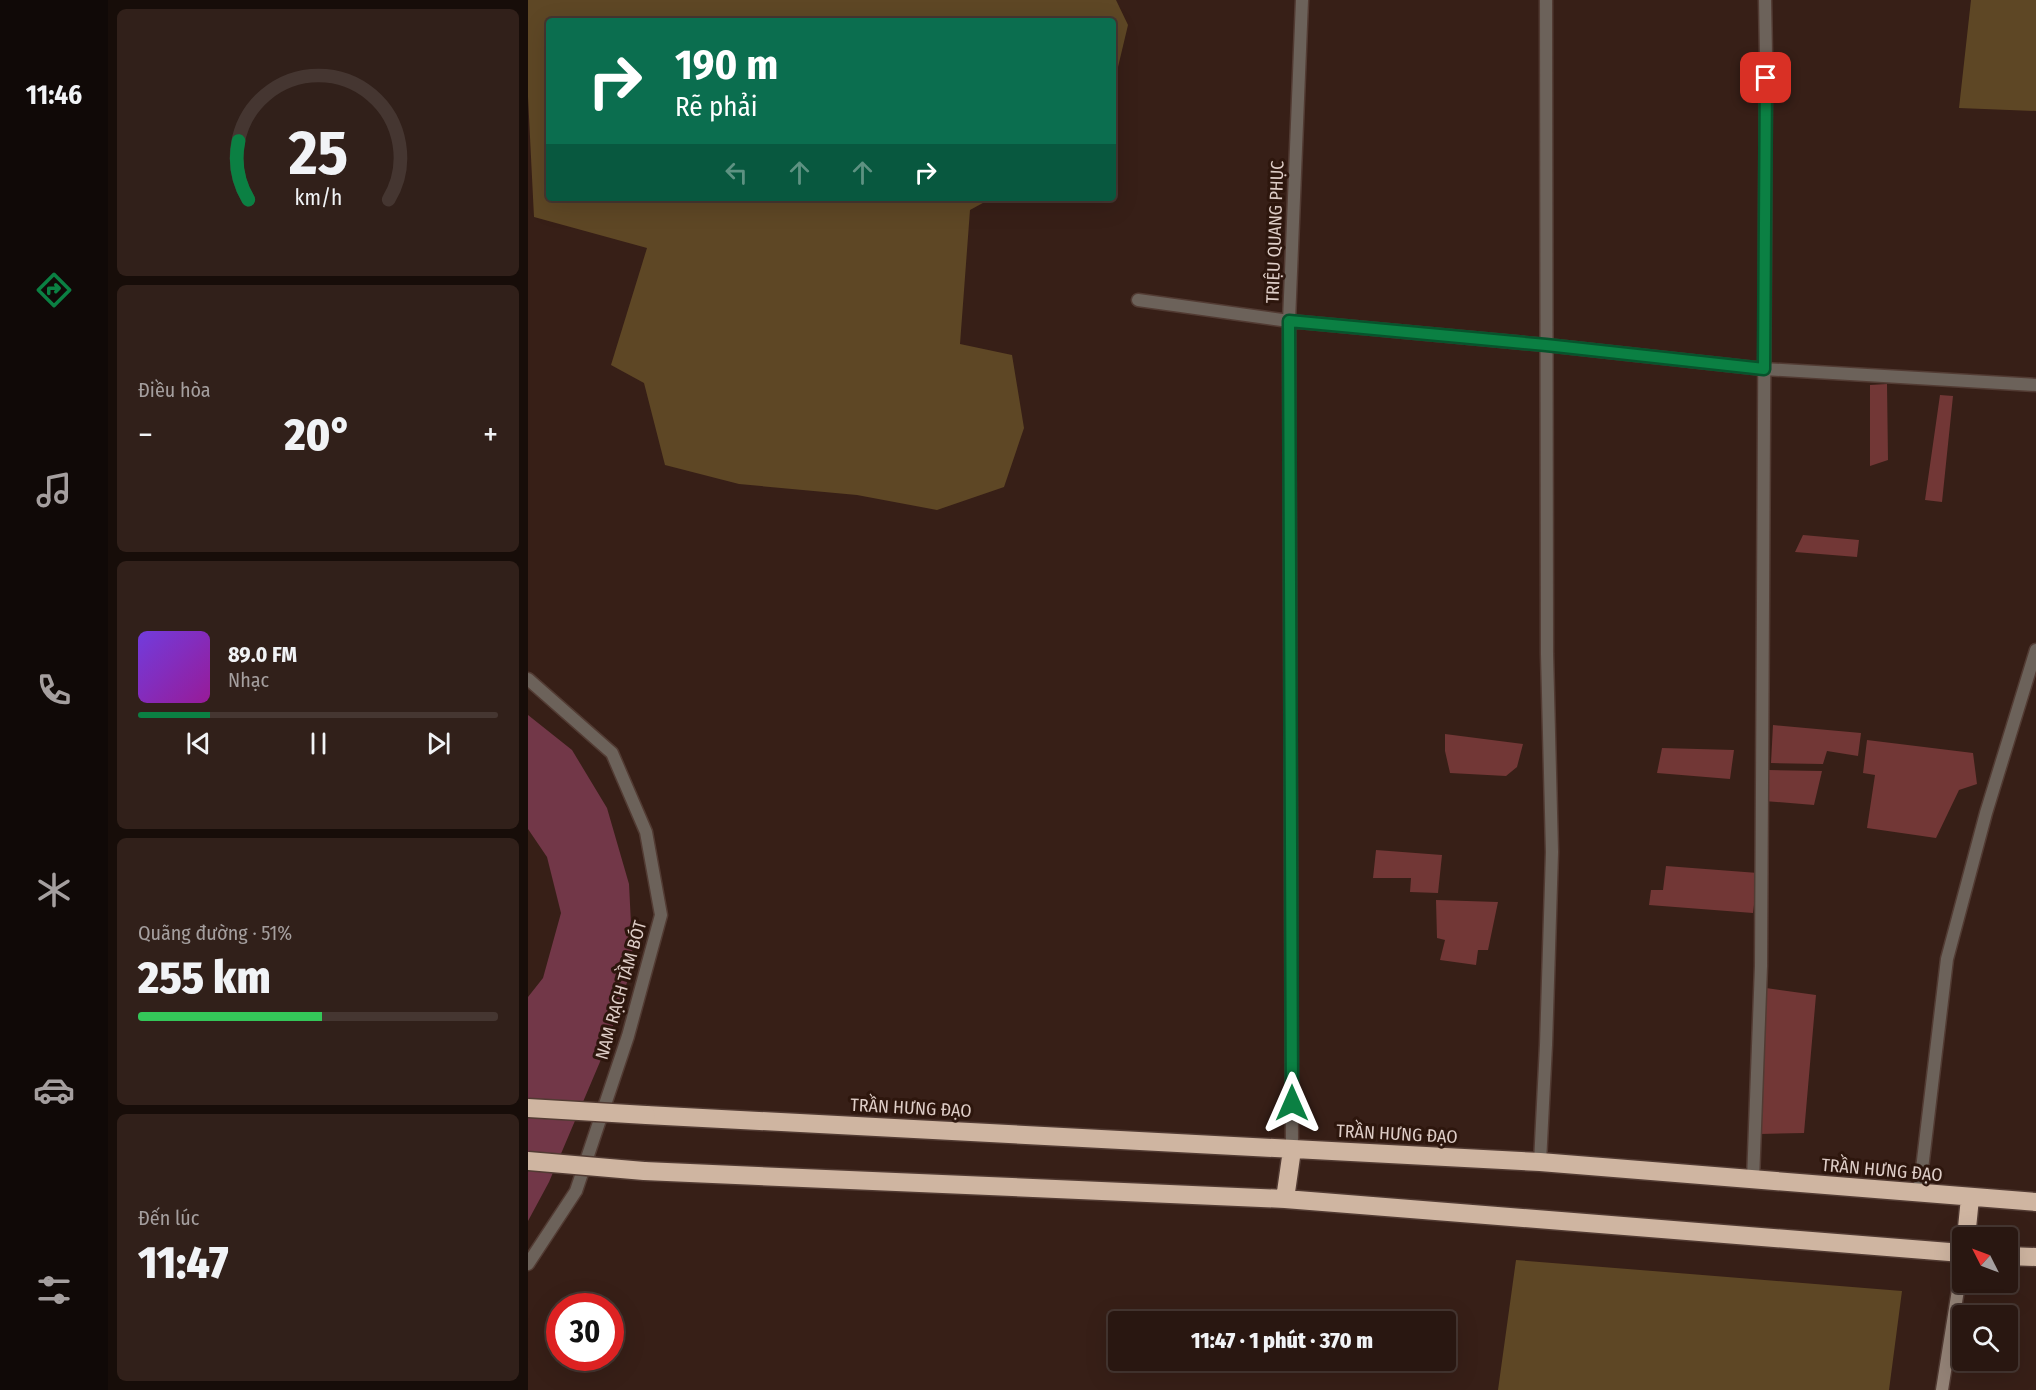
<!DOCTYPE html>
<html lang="vi">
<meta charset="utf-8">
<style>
body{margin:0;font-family:"Fira Sans Condensed",sans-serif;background:#31201a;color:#f1f3f6;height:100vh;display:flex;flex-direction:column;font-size:22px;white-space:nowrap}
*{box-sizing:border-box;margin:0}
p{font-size:20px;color:#a59f9f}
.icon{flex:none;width:33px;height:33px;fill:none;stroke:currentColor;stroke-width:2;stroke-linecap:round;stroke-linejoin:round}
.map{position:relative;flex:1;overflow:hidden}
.side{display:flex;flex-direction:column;gap:9px;padding:9px;background:#170d09;width:420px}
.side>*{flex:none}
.top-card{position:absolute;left:18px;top:18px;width:570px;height:183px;border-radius:6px;box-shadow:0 6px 24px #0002,0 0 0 2px #453631;background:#0b6e4f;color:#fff;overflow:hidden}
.needle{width:39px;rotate:312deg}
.controls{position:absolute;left:1424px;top:1227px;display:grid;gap:12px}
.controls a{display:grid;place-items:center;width:66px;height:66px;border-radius:6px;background:#291711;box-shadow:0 6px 24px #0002,0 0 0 2px #453631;font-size:30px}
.speed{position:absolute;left:18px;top:1293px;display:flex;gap:12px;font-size:30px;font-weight:700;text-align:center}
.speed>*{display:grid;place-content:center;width:78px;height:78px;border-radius:50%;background:#291711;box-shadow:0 6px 24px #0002,0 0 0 2px #453631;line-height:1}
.speed .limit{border:9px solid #d22;background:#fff;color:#111}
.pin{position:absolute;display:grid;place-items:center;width:51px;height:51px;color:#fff;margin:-26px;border-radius:12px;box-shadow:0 3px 9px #0006}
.me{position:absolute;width:66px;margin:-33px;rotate:0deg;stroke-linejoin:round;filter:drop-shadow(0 0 4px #0008)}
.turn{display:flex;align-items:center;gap:21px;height:126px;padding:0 30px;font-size:27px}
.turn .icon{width:78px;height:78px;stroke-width:2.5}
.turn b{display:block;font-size:42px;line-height:51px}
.lanes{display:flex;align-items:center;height:57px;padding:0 30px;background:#0003;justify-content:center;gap:30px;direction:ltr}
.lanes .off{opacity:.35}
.big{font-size:45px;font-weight:800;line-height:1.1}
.side .widget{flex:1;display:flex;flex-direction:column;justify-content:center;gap:9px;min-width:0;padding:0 21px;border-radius:9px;background:#31201a}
.side .dial{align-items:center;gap:0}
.dial svg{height:156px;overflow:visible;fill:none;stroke:#453631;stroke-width:7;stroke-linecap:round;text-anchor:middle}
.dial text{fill:#f1f3f6;stroke:none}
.song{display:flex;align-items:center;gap:18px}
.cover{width:72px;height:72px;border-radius:9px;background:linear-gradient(135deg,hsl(260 70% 55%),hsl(300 70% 35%))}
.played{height:6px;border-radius:3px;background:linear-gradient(90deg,#0b8043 20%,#453631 20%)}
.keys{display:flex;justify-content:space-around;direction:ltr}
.heat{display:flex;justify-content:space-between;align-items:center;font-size:33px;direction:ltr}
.charge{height:9px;border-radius:4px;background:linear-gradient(90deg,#34c759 51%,#453631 0)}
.trip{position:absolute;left:580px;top:1311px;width:348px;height:60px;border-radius:6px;background:#291711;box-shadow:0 6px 24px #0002,0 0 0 2px #453631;font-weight:800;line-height:60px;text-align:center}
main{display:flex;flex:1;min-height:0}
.dock{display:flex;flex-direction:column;width:108px;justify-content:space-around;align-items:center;background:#100907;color:#a59f9f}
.dock .icon{width:42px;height:42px}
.dock .on{color:#0b8043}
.dock b{font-size:27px;color:#f1f3f6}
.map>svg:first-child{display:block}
.green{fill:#5e4725}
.water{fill:#723748}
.building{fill:#723736}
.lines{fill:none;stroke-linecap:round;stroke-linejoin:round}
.street-casing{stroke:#523b33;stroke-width:15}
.secondary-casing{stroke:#523b33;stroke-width:15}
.highway-casing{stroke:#523b33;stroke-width:21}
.street{stroke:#6c625a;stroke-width:12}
.secondary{stroke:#948377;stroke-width:12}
.highway{stroke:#cfb5a1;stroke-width:18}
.highway-bridge-casing{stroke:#523b33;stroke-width:21;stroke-linecap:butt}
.highway-bridge{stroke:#cfb5a1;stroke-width:18}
.route-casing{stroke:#07532c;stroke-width:15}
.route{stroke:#0b8043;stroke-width:10}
.labels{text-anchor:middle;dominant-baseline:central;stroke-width:6;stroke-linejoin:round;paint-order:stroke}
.street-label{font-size:18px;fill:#decdc7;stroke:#2d160d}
</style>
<main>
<nav class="dock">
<b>11:46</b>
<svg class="icon on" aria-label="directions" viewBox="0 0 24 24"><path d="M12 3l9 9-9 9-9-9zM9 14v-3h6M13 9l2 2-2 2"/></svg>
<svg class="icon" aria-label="music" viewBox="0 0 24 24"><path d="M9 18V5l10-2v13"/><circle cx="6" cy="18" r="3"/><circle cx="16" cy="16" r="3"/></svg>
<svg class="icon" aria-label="phone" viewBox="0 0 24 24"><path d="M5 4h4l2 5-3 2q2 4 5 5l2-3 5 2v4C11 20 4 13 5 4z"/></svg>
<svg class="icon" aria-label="climate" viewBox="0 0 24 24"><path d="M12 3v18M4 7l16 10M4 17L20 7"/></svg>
<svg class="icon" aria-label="car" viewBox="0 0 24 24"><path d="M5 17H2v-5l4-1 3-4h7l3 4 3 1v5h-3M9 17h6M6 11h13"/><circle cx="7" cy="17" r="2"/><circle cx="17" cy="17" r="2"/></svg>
<svg class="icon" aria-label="filters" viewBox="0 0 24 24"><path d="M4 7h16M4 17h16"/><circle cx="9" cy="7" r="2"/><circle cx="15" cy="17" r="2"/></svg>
</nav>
<section class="side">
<div class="widget dial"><svg viewBox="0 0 100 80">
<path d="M14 69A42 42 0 1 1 86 69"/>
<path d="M14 69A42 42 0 0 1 9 39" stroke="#0b8043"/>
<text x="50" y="56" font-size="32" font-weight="700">25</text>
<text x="50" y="72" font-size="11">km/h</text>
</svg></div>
<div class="widget"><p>Điều hòa</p>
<div class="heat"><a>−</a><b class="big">20°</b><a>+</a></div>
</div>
<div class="widget">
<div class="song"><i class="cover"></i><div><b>89.0 FM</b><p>Nhạc</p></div></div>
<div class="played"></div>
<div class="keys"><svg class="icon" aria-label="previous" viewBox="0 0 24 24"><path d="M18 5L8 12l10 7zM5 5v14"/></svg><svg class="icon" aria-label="pause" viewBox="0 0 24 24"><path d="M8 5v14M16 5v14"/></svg><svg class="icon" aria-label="next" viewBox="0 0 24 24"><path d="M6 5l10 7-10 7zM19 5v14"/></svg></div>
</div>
<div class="widget"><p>Quãng đường · 51%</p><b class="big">255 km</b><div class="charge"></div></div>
<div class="widget"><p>Đến lúc</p><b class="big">11:47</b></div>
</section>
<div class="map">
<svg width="1508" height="1390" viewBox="0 0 1508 1390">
<rect width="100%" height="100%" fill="#371f17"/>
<path class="green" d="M0,0H588L600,25L585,88V21H21V198H464L442,210L432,344L484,355L496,428L476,487L409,510L329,495L211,484L137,465L116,383L83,365L119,248L6,217L0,97Z
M1443,0H1508V111L1431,108Z
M988,1260L1374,1291L1361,1390H970Z"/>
<path class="water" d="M0,715L44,750L79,808L101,884L105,964L77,1050L21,1182L0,1221V997L15,978L33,913L19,857L0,829Z"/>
<path class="building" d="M1359,384L1360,460L1342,466V385Z
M1412,395L1425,396L1414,502L1397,500Z
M1275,535L1331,540L1329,557L1267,552Z
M1245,725L1333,733L1330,756L1299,751L1295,764L1243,763Z
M917,734L995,744L989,767L978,776L922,773L917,751Z
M1339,740L1445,753L1449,784L1431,790L1408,838L1339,828L1347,775L1335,773Z
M1134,748L1206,750L1202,779L1129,773Z
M1240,770L1294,771L1286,805L1236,801Z
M848,850L914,855L910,893L882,892L883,878H845Z
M1138,866L1230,873L1225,913L1121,905L1123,890H1135Z
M908,900L970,902L960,950H950L948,965L912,960L917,940L909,938Z
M1238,988L1288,995L1276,1133L1232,1134Z"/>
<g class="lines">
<defs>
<path id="street" d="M610,300L761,321L1018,345L1236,369L1508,385
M0,679L84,753L118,832L133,915L100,1036L48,1191L0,1264
M764,1150L761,321L774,0
M1012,1162L1018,1045L1024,852L1019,654L1018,0
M1225,1180L1233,966L1238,55L1237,0
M1391,1194L1419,959L1458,813L1508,650"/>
<path id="secondary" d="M1414,1390L1434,1265"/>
<path id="highway" d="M118,1115L1012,1162L1508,1202
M116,1171L757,1199L1434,1253
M757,1199L764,1150
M1438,1238L1442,1198
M1479,1256L1508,1257"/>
</defs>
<use href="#street" class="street-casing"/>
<use href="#secondary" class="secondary-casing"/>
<use href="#highway" class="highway-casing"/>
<use href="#street" class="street"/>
<use href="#secondary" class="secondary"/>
<use href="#highway" class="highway"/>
<defs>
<path id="highway-bridge" d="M0,1108L118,1115
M0,1161L116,1171"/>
</defs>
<use href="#highway-bridge" class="highway-bridge-casing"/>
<use href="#highway-bridge" class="highway-bridge"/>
</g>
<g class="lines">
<defs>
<path id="route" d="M764,1103L761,321L1018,345L1236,369L1238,78"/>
</defs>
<use href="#route" class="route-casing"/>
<use href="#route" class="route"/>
</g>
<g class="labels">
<g class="street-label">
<text transform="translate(747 232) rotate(-88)">TRIỆU QUANG PHỤC</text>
<text transform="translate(93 990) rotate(-74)">NAM RẠCH TẦM BÓT</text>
<text transform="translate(383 1108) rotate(3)">TRẦN HƯNG ĐẠO</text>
<text transform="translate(869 1134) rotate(3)">TRẦN HƯNG ĐẠO</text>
<text transform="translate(1354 1170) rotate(5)">TRẦN HƯNG ĐẠO</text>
</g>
</g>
</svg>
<div class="controls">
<a><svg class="needle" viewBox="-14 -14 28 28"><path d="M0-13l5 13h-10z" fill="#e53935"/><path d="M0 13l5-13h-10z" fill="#a59f9f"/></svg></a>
<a><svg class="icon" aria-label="search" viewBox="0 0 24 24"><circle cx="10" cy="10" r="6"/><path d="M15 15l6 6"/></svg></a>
</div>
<div class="speed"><div class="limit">30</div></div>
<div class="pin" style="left:1238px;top:78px;background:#d93025"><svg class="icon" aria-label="arrive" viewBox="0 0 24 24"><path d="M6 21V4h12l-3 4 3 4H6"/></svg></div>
<svg class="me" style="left:764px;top:1103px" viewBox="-20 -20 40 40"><path d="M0-17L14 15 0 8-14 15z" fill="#0b8043" stroke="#fff" stroke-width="4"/></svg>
<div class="trip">11:47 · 1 phút · 370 m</div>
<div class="top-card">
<div class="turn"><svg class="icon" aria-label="right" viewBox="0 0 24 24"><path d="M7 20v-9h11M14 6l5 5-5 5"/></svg><div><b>190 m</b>Rẽ phải</div></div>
<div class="lanes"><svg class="icon off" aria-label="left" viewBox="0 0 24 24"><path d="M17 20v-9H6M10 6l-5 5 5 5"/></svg><svg class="icon off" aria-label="ahead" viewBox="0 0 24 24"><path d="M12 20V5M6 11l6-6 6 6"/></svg><svg class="icon off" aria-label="ahead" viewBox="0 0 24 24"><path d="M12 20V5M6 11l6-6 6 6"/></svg><svg class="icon" aria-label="right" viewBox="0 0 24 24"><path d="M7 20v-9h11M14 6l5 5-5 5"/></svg></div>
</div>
</div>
</main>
